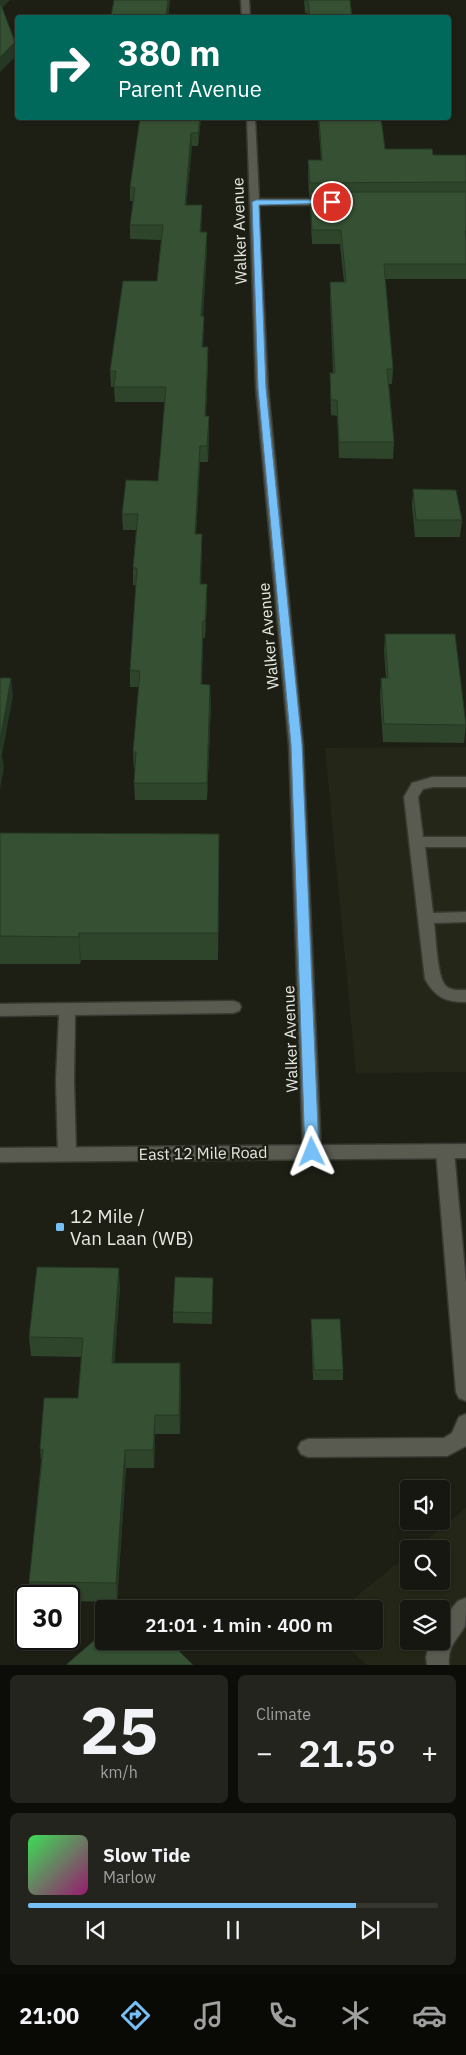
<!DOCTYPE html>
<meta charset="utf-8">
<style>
body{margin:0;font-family:"IBM Plex Sans",sans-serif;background:#23241e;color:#f1f3f6;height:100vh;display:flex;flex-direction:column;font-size:19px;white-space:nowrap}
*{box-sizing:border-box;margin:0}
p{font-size:16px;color:#9e9f9f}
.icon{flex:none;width:28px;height:28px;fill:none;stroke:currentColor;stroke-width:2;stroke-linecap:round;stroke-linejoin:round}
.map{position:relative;height:1665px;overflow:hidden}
.drawer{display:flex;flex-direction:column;gap:10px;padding:10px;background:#0c0d09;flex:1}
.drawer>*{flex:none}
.hud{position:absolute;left:15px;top:15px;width:436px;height:105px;border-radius:5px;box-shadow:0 1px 4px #0004,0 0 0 1px #353630;background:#00695c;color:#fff;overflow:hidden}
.fabs{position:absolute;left:400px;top:1480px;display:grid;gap:10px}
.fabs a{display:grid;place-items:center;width:50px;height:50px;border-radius:5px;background:#161710;box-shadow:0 1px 4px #0004,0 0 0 1px #353630;font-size:25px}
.speed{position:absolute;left:15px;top:1585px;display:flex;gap:10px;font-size:25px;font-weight:700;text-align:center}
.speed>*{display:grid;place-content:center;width:65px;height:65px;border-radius:50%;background:#161710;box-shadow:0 1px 4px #0004,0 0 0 1px #353630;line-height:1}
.speed .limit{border:2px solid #111;border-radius:8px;background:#fff;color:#111}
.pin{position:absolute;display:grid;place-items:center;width:42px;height:42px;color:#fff;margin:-21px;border:2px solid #fff;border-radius:50%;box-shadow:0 1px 5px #0007}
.me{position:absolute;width:55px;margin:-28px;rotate:358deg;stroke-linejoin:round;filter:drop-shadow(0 0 4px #0008)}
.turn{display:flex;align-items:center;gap:18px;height:105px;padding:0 20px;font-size:22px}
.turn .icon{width:65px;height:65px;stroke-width:2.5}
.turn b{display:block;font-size:35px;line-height:42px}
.big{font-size:38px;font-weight:600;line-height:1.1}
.drawer .card{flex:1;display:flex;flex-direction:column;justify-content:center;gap:8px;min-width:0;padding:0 18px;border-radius:8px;background:#23241e}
.drawer .dial{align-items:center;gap:0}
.dial b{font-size:65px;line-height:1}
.song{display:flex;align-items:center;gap:15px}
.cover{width:60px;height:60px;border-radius:8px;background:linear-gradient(135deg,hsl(130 70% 55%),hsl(320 70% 35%))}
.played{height:5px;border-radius:2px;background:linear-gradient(90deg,#77c0f7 80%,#353630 80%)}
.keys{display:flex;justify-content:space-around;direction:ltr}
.heat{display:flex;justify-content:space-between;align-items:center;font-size:28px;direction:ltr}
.drawer .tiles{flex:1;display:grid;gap:10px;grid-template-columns:1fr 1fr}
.card:last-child{grid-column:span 2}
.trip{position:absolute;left:95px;top:1600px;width:288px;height:50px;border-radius:5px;background:#161710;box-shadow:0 1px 4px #0004,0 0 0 1px #353630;font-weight:600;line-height:50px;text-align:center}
.tabs{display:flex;height:80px;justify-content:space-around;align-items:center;background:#090906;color:#9e9f9f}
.tabs .icon{width:35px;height:35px}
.tabs .selected{color:#77c0f7}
.tabs b{font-size:22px;color:#f1f3f6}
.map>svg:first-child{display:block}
.built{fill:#242717;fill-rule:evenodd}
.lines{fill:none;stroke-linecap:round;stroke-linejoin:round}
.service-casing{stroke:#393a34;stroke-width:3}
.minor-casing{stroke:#393a34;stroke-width:3}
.secondary-casing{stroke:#393a34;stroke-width:3}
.service{fill:#595b50;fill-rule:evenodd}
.minor{fill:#595b50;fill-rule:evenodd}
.secondary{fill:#595b50;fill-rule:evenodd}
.wall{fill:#2e452b}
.shaded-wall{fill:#253823}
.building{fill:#355032;stroke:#253823}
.route{fill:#77c0f7;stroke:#4d7da1}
.poi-dot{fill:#77c0f7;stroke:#1d1f15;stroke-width:2}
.labels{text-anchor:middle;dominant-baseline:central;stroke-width:5;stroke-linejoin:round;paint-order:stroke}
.street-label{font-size:16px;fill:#e6e8e1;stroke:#1d1f15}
.near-poi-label{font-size:19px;fill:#e6e8e1;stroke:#1d1f15;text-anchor:start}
</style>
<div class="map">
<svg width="466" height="1665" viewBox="0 0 466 1665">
<rect width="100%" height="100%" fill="#1d1f15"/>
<path class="built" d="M466,747V1072L356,1073L325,748Z
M466,1508V1665H367L341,1641H374V1609H341L409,1554V1581H441V1549H416ZM409,1609H441V1641H409Z"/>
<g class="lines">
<defs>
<path id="service" d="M433,777H466V787H433L423,789L418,797L423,837H466V847H425L433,913L466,912V922L434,923C436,937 437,978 446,986C451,991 460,990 466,990V1002C445,1002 435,997 425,979L404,797L412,783Z
M233,1001L239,1003L241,1007L239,1011L233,1013L75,1015L74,1081L76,1154L73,1159L67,1161L61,1159L58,1154L56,1081L59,1015L0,1016V1004Z
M445,1144L451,1146L454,1151L466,1283V1401L459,1398L456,1392L436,1151L439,1146Z
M466,1414V1446L447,1456L308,1457L301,1454L298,1448L301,1442L308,1439L444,1438L452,1433L459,1417Z
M466,1598C466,1605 466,1619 465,1626C457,1640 447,1646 449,1665H427L426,1657L430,1641H441V1621L458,1601Z"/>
<path id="minor" d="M241,0H249L250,18H242Z
M247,118H255L259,199H329L334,202L329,205H259L268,388L303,745L321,1152L318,1157L312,1159L306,1157L303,1152L289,745L256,388Z"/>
<path id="secondary" d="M466,1144V1158L0,1162V1148Z"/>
</defs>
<use href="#service" class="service-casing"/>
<use href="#minor" class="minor-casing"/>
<use href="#secondary" class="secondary-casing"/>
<use href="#service" class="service"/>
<use href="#minor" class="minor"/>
<use href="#secondary" class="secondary"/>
</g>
<path class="wall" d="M114,0H170L168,18H111Z
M304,0H350L352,18H308V13H305Z
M140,118H201L198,146H192L186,205H202L201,232L207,247L203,316H204L203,347L208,362L206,416H209V431L208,462H200L196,534H202L201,584H207V601L205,638H203L202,684L211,702L207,800H135L134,783L135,769H134L133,752L139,687H130V670L136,585H133V568L136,530H123L122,514L158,481L165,402H115L114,387H111L110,371L157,281L161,240L130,239V225L133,201H130V187Z
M318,118H381L385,149L433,155H466V279H385L393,369L392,384H389L394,442L393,459L339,458L337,416L331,415L330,389V373H333L330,297V282H344L340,244H312L310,207V197H309L308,174V160H321Z
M413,489L462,520L460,537H415L412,506Z
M385,634L466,725L464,743L383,742L380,696L381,678H386L384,651Z
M0,833L219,834L218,960H81L80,964H0Z
M213,1278L212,1324L173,1323V1312Z
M120,1287L114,1363L181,1382L180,1434H155L154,1468H126L117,1602L69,1601V1596H31L29,1582L41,1461L40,1449L78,1398L81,1357L31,1356L29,1337Z
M311,1319L343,1370V1380H313L311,1329Z"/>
<path class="shaded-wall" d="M0,0H10L0,10Z
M168,0H170L168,18H166Z
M15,42L16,56L0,72V57Z
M200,118H201L198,146V133Z
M191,133L192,146L185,219V205Z
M202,205V219L200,246V232Z
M207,232V247L202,331L201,316Z
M204,316V331L202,362V347Z
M208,347V362L205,431V416Z
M209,416V431L208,462L207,446Z
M200,446V462L195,550V534Z
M202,534V550L200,601V584Z
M207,584V601L205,638V621Z
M203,621V638L201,701V684Z
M11,678L13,696L2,755L4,768L0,789V741Z
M210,685L211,702L207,800V783Z
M219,834V861L218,960V933Z
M79,933L81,960L80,964L79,937Z
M119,1268L120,1287L113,1382L112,1363Z
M180,1363L181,1382L180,1434L179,1415Z
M155,1415V1434L154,1468L153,1450Z
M125,1450L126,1468L117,1602L116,1583Z"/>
<path class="building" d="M114,0H168L166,16H111Z
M305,0H350L352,18H310L308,1H305Z
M0,2L15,42L0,57Z
M140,118H200L198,133H191L185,205H202L200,232H207L201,316H204L202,347H208L205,416H209L207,446H200L195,534H202L200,584H207L205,621H203L201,684L210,685L207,783H134L136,752H133L140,671L130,670L137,568H133L138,514H122L126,480L158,481L166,387H114L116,371H110L123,281H157L163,225H130L135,188L130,187Z
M319,118H381L385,149H432L433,155H466V182L310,183L308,160H322Z
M310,192H466V231H465L466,239V264H384L393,369H387L394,442H339L337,400H331L330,373H335L330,282H346L341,230H312Z
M413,489L456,490L462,520H416Z
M385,634H455L466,725L384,724L381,678H388Z
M0,678H11L0,741Z
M0,749H2L0,760Z
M0,833L219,834L218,933H79V937L0,936Z
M37,1267L119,1268L112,1363H180L179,1415H155L153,1450H125L116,1583L29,1582L43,1450L40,1449L44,1398H78L83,1338L29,1337Z
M175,1277L213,1278L212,1313L173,1312Z
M311,1319H340L343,1370H314Z
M104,1632V1641H169L193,1665H67V1664Z"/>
<path class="route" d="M332,200H335V203L259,205L266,388L302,745L319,1152L317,1155L312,1157L307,1155L305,1152L291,745L258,388L252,202L256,200Z"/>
<rect class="poi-dot" x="55" y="1222" width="10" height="10" rx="2.5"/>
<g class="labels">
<g class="street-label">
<text transform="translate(239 231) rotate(-92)">Walker Avenue</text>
<text transform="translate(268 636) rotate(-95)">Walker Avenue</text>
<text transform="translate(290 1039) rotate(-92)">Walker Avenue</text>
<text transform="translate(203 1153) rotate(-1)">East 12 Mile Road</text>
</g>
<g class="near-poi-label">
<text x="70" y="1216">12 Mile /<tspan x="70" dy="22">Van Laan (WB)</tspan></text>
</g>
</g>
</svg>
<div class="fabs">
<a><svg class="icon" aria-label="sound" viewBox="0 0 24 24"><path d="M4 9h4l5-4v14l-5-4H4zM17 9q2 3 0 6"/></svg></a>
<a><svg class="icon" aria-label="search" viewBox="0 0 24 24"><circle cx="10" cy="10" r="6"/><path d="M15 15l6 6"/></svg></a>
<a><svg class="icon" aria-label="layers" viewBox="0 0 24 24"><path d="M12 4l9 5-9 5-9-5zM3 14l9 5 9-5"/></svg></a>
</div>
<div class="speed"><div class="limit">30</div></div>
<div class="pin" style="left:332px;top:202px;background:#d93025"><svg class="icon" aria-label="arrive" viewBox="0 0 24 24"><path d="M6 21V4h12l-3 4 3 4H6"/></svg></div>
<svg class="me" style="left:312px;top:1152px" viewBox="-20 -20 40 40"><path d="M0-17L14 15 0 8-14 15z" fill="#77c0f7" stroke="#fff" stroke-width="4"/></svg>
<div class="trip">21:01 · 1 min · 400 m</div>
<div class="hud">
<div class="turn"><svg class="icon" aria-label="right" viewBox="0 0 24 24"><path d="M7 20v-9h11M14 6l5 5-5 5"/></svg><div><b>380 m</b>Parent Avenue</div></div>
</div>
</div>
<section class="drawer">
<div class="tiles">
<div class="card dial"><b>25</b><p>km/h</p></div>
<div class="card"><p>Climate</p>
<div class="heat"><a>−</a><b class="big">21.5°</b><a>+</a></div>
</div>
<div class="card">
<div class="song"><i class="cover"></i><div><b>Slow Tide</b><p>Marlow</p></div></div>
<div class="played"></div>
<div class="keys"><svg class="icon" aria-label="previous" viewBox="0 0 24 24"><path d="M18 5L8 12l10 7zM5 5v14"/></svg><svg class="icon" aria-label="pause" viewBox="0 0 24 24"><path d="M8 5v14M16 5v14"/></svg><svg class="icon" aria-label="next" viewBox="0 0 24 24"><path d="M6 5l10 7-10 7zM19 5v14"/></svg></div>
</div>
</div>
</section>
<nav class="tabs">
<b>21:00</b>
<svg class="icon selected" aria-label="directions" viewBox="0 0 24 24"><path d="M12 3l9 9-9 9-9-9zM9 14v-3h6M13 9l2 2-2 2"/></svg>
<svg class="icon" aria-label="music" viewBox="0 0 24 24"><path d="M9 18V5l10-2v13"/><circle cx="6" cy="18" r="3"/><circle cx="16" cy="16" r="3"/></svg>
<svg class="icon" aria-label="phone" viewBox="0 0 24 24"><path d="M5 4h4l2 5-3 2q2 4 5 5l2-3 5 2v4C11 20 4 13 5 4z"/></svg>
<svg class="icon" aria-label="climate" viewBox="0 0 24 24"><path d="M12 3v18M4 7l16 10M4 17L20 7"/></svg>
<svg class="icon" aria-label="car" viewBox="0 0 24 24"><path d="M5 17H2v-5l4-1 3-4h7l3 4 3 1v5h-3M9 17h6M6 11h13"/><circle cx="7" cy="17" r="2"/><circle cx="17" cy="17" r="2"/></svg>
</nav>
